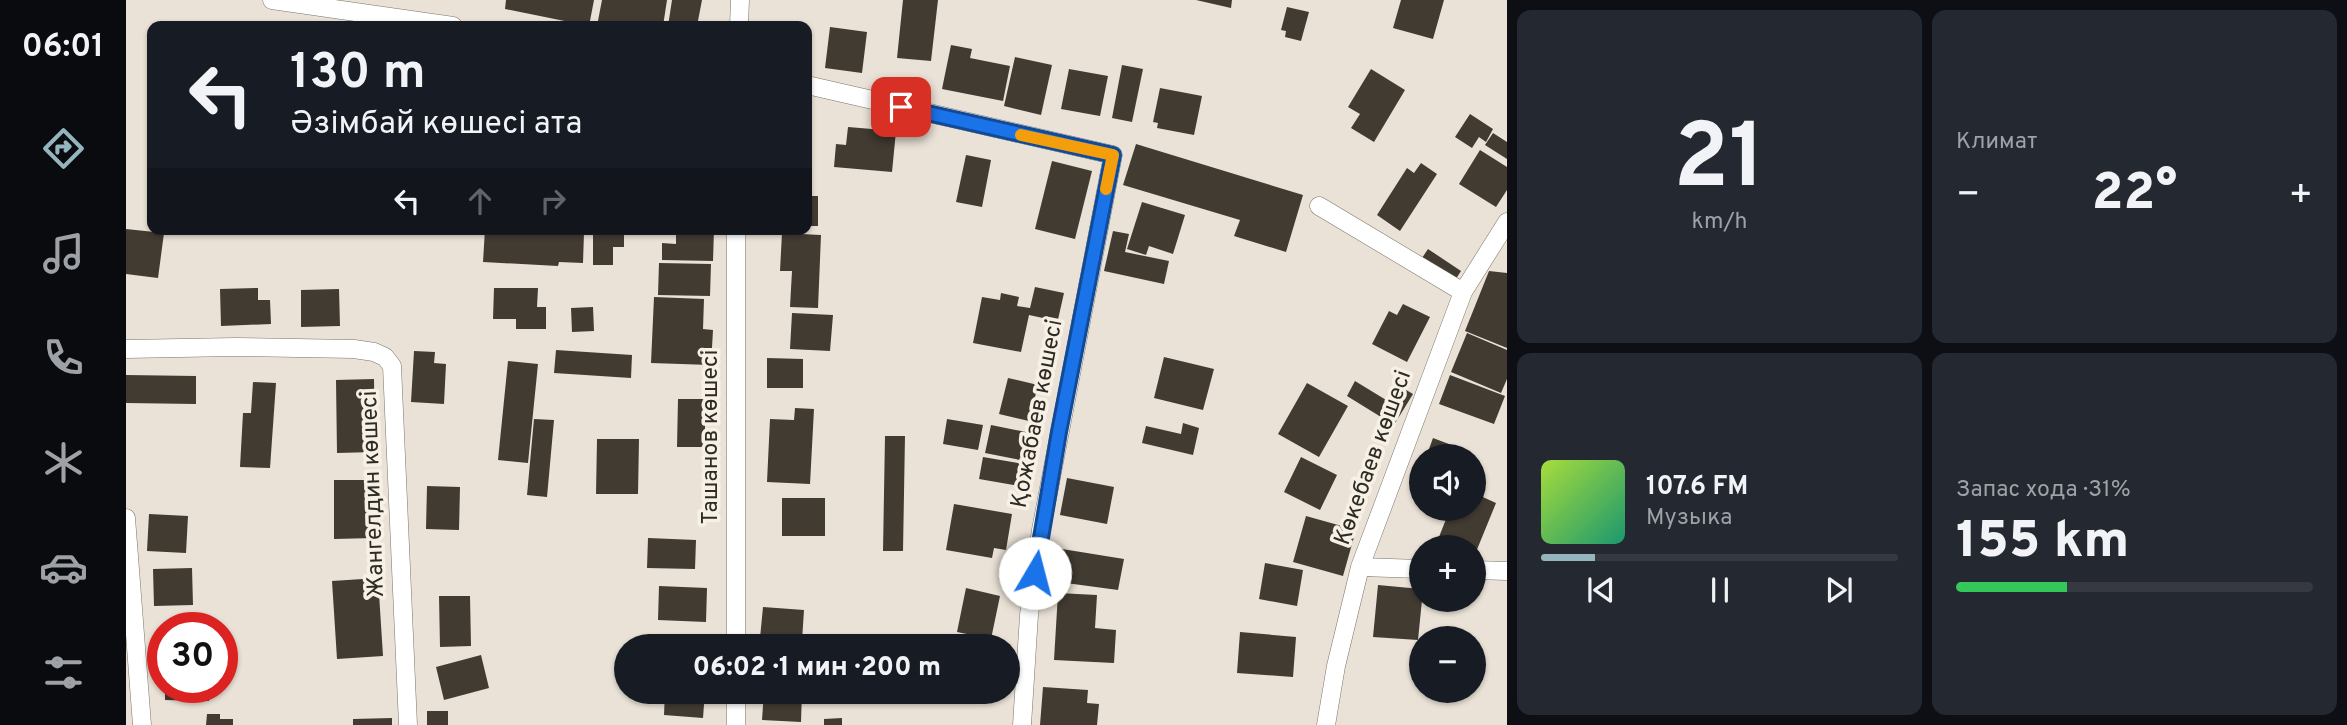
<!DOCTYPE html>
<html lang="ru">
<meta charset="utf-8">
<style>
body{margin:0;font-family:Overpass,sans-serif;background:#242831;color:#f1f3f6;height:100vh;display:flex;flex-direction:column;font-size:26px;white-space:nowrap}
*{box-sizing:border-box;margin:0}
p{font-size:23px;color:#9ea1a6}
.icon{flex:none;width:38px;height:38px;fill:none;stroke:currentColor;stroke-width:2;stroke-linecap:round;stroke-linejoin:round}
.map{position:relative;flex:1;overflow:hidden}
.drawer{display:flex;flex-direction:column;gap:10px;padding:10px;background:#0d0f14;width:840px}
.drawer>*{flex:none}
.guide{position:absolute;left:21px;top:21px;width:665px;height:214px;border-radius:14px;box-shadow:0 2px 5px #0004;background:#171b24;color:#f1f3f6;overflow:hidden}
.fabs{position:absolute;left:1283px;top:444px;display:grid;gap:14px}
.fabs a{display:grid;place-items:center;width:77px;height:77px;border-radius:50%;background:#171b24;box-shadow:0 2px 5px #0004;font-size:35px}
.speed{position:absolute;left:21px;top:612px;display:flex;gap:14px;font-size:35px;font-weight:700;text-align:center}
.speed>*{display:grid;place-content:center;width:91px;height:91px;border-radius:50%;background:#171b24;box-shadow:0 2px 5px #0004;line-height:1}
.speed .limit{border:10px solid #d22;background:#fff;color:#111}
.pin{position:absolute;display:grid;place-items:center;width:60px;height:60px;color:#fff;margin:-30px;border-radius:14px;box-shadow:0 4px 10px #0006}
.me{position:absolute;width:77px;margin:-38px;rotate:8deg;stroke-linejoin:round;filter:drop-shadow(0 0 5px #0008)}
.turn{display:flex;align-items:center;gap:24px;height:147px;padding:0 28px;font-size:32px}
.turn .icon{width:91px;height:91px;stroke-width:2.5}
.turn b{display:block;font-size:49px;line-height:60px}
.lanes{display:flex;align-items:center;height:66px;padding:0 28px;background:#0003;justify-content:center;gap:35px;direction:ltr}
.lanes .off{opacity:.35}
.big{font-size:52px;font-weight:800;line-height:1.1}
.drawer .card{flex:1;display:flex;flex-direction:column;justify-content:center;gap:10px;min-width:0;padding:0 24px;border-radius:14px;background:#242831}
.drawer .dial{align-items:center;gap:0}
.dial b{font-size:91px;line-height:1}
.song{display:flex;align-items:center;gap:21px}
.cover{width:84px;height:84px;border-radius:10px;background:linear-gradient(135deg,hsl(80 70% 55%),hsl(160 70% 35%))}
.played{height:7px;border-radius:4px;background:linear-gradient(90deg,#95b5be 15%,#363941 15%)}
.keys{display:flex;justify-content:space-around;direction:ltr}
.heat{display:flex;justify-content:space-between;align-items:center;font-size:38px;direction:ltr}
.charge{height:10px;border-radius:5px;background:linear-gradient(90deg,#34c759 31%,#363941 0)}
.drawer .tiles{flex:1;display:grid;gap:10px;grid-template-columns:repeat(2,1fr)}
.trip{position:absolute;left:488px;top:634px;width:406px;height:70px;border-radius:35px;background:#171b24;box-shadow:0 2px 5px #0004;font-weight:800;line-height:70px;text-align:center}
main{display:flex;flex:1;min-height:0}
.tab-bar{display:flex;flex-direction:column;width:126px;justify-content:space-around;align-items:center;background:#090b0e;color:#9ea1a6}
.tab-bar .icon{width:49px;height:49px}
.tab-bar .on{color:#95b5be}
.tab-bar b{font-size:32px;color:#f1f3f6}
.map>svg:first-child{display:block}
.building{fill:#413b32}
.lines{fill:none;stroke-linecap:round;stroke-linejoin:round}
.minor-casing{stroke:#7a7469;stroke-width:19}
.minor{stroke:#fff;stroke-width:18}
.route-casing{stroke:#114b97;stroke-width:18}
.route{stroke:#1a73e8;stroke-width:12}
.slow{stroke:#f59e0b;stroke-width:12}
.labels{text-anchor:middle;dominant-baseline:central;stroke-width:7;stroke-linejoin:round;paint-order:stroke}
.street-label{font-size:23px;fill:#2e2b27;stroke:#f7f0e4}
</style>
<main>
<nav class="tab-bar">
<b>06:01</b>
<svg class="icon on" aria-label="directions" viewBox="0 0 24 24"><path d="M12 3l9 9-9 9-9-9zM9 14v-3h6M13 9l2 2-2 2"/></svg>
<svg class="icon" aria-label="music" viewBox="0 0 24 24"><path d="M9 18V5l10-2v13"/><circle cx="6" cy="18" r="3"/><circle cx="16" cy="16" r="3"/></svg>
<svg class="icon" aria-label="phone" viewBox="0 0 24 24"><path d="M5 4h4l2 5-3 2q2 4 5 5l2-3 5 2v4C11 20 4 13 5 4z"/></svg>
<svg class="icon" aria-label="climate" viewBox="0 0 24 24"><path d="M12 3v18M4 7l16 10M4 17L20 7"/></svg>
<svg class="icon" aria-label="car" viewBox="0 0 24 24"><path d="M5 17H2v-5l4-1 3-4h7l3 4 3 1v5h-3M9 17h6M6 11h13"/><circle cx="7" cy="17" r="2"/><circle cx="17" cy="17" r="2"/></svg>
<svg class="icon" aria-label="filters" viewBox="0 0 24 24"><path d="M4 7h16M4 17h16"/><circle cx="9" cy="7" r="2"/><circle cx="15" cy="17" r="2"/></svg>
</nav>
<div class="map">
<svg width="1381" height="725" viewBox="0 0 1381 725">
<rect width="100%" height="100%" fill="#eae2d7"/>
<path class="building" d="M380,0H468L463,26L379,9Z
M476,0H541L537,26H471Z
M546,0H576L571,26H542Z
M777,0H812L805,61L771,58Z
M1070,0H1106L1105,8Z
M1275,0H1318L1307,39L1267,28Z
M1161,7L1183,12L1175,41L1159,37L1160,31L1155,30Z
M704,27L741,32L736,73L699,68Z
M825,45L846,49L844,58L884,66L877,101L816,89Z
M889,57L926,65L915,115L878,106Z
M996,65L1017,69L1006,122L986,118Z
M943,69L982,76L974,116L935,109Z
M1245,69L1279,90L1248,142L1225,128L1234,114L1222,107Z
M1034,88L1076,96L1068,135L1031,128L1032,123L1027,122Z
M1344,114L1367,129L1360,142L1353,137L1346,148L1329,137Z
M722,127L770,131L766,172L708,167L710,144L720,145Z
M1367,133L1381,142V159L1359,145Z
M1010,144L1177,195L1160,252L1108,236L1114,220L997,185Z
M1354,150L1381,167V190L1370,207L1333,184Z
M840,155L865,160L856,207L830,202Z
M926,161L966,171L949,239L909,229Z
M1295,163L1311,174L1274,231L1251,215L1281,168L1288,173Z
M681,196H692V226H681Z
M1016,202L1059,215L1047,254L1023,246L1020,255L1001,249Z
M0,229L38,233L32,278L0,274Z
M359,229H434V232L458,233L457,263L433,262L432,266L357,262Z
M467,229H498V247H487V265H467Z
M550,229H588L587,261L536,260V243L550,244Z
M987,231L1003,234L999,252L1043,261L1038,284L978,271Z
M656,233L695,235L692,308L664,307L666,271H654Z
M1302,249L1335,271L1326,285L1292,264Z
M533,263L585,264L584,296L532,295Z
M1363,271L1381,273V348L1339,331Z
M909,287L938,293L931,324L916,321L917,318L903,315L895,352L847,343L856,297L874,300L875,293L893,297L891,306L904,308Z
M132,288V300H144L145,324L95,326L94,289Z
M368,288H412L411,307H420V329H390V319H367Z
M213,289L214,326L175,327V290Z
M528,297L578,299L577,329L587,330L585,365L525,363Z
M1277,304L1304,317L1281,362L1246,344L1263,311L1271,315Z
M467,307L468,331L446,332L445,308Z
M666,313L707,315L704,351L664,349Z
M1341,333L1381,350V379L1375,393L1325,372Z
M430,350L506,355L505,378L428,373Z
M288,351L309,352L308,363L320,364L318,404L285,402Z
M1038,357L1088,369L1077,410L1028,398Z
M641,358L677,359V388H641Z
M382,361L412,364L402,463L372,460Z
M0,375L70,376V404L0,403Z
M1324,375L1379,396L1368,424L1313,404Z
M882,378L912,385L903,421L873,414Z
M248,379L249,452L211,453L210,380Z
M1229,381L1265,403L1275,387L1287,394L1268,425L1221,396Z
M127,382L150,383L144,468L114,467L117,413H125Z
M1181,383L1222,406L1193,457L1152,434Z
M552,399H579V447H551Z
M669,408L688,409L684,484L641,482L644,419L668,420Z
M408,419L428,420L421,497L401,495Z
M821,419L857,425L852,450L817,444Z
M1057,423L1073,428L1067,455L1016,443L1020,426L1055,434Z
M865,425L910,434L904,462L859,453Z
M759,436H779L777,551H757Z
M1307,438L1344,452L1342,457H1300Z
M471,439H513L512,494H470Z
M857,457L909,466L905,488L853,479Z
M1175,457L1211,475L1194,510L1158,492Z
M1295,469V493L1287,490Z
M941,478L988,487L981,524L934,515Z
M208,480H248V538L208,539Z
M301,486L334,487L333,530L300,529Z
M1348,493L1370,503L1350,552L1348,548H1339L1313,537L1324,509H1348Z
M656,498H699V536H656Z
M828,504L886,514L880,550L868,548L866,558L820,550Z
M23,514L62,516L60,553L21,551Z
M1180,516L1230,530L1217,576L1167,562Z
M522,538L570,540L569,569L521,568Z
M930,548L998,559L992,590L925,581Z
M1139,563L1177,570L1171,606L1133,599Z
M66,568L67,605L28,606L27,569Z
M252,578L257,656L211,659L206,581Z
M1252,585L1295,589L1296,600L1292,640L1247,637Z
M533,586L581,588L580,622L532,620Z
M840,588L874,596L865,639L831,632Z
M932,593L971,595L969,628L990,630L988,663L928,660Z
M313,596H344L345,646L314,647Z
M637,607L678,610L676,641L634,638Z
M1114,632L1170,637L1167,677L1111,673Z
M538,636L582,638V646H538Z
M355,655L363,688L318,700L310,667Z
M917,687L962,690L961,703L973,704L971,725H914Z
M39,688H83V701L39,700Z
M539,691H579L577,718L538,715Z
M638,691H676L675,722L636,720Z
M716,691H752L751,697L716,696Z
M753,691H769V697L754,698Z
M301,711H322V725H301Z
M81,714H94V719H107V725H80Z
M266,718V725H227V719Z
M716,718V725H698V719Z"/>
<g class="lines">
<defs>
<path id="minor" d="M146,0L327,26
M613,26L614,0
M681,85L987,155L915,530L903,615L896,725
M1193,206L1337,292
M0,349L109,347L228,349L248,352L259,357L266,366L282,725
M0,518L16,725
M1234,567L1295,569
M1348,570L1381,571
M610,646V229
M610,691V725
M1200,725L1210,666L1234,567L1337,292L1381,222"/>
</defs>
<use href="#minor" class="minor-casing"/>
<use href="#minor" class="minor"/>
</g>
<g class="lines">
<defs>
<path id="route" d="M775,107L987,155L933,432L909,573"/>
</defs>
<use href="#route" class="route-casing"/>
<use href="#route" class="route"/>
<path class="slow" d="M895,135L987,155L980,189"/>
</g>
<g class="labels">
<g class="street-label">
<text transform="translate(912 414) rotate(-79)">Қожабаев көшесі</text>
<text transform="translate(585 437) rotate(-90)">Ташанов көшесі</text>
<text transform="translate(1248 458) rotate(-70)">Көкебаев көшесі</text>
<text transform="translate(248 494) rotate(-92)">Жангелдин көшесі</text>
</g>
</g>
</svg>
<div class="fabs">
<a><svg class="icon" aria-label="sound" viewBox="0 0 24 24"><path d="M4 9h4l5-4v14l-5-4H4zM17 9q2 3 0 6"/></svg></a>
<a>+</a>
<a>−</a>
</div>
<div class="speed"><div class="limit">30</div></div>
<div class="pin" style="left:775px;top:107px;background:#d93025"><svg class="icon" aria-label="arrive" viewBox="0 0 24 24"><path d="M6 21V4h12l-3 4 3 4H6"/></svg></div>
<svg class="me" style="left:909px;top:573px" viewBox="-20 -20 40 40"><circle r="19" fill="#fff"/><path d="M0-13L10 11 0 6-10 11z" fill="#1a73e8"/></svg>
<div class="trip">06:02 · 1 мин · 200 m</div>
<div class="guide">
<div class="turn"><svg class="icon" aria-label="left" viewBox="0 0 24 24"><path d="M17 20v-9H6M10 6l-5 5 5 5"/></svg><div><b>130 m</b>Әзімбай көшесі ата</div></div>
<div class="lanes"><svg class="icon" aria-label="left" viewBox="0 0 24 24"><path d="M17 20v-9H6M10 6l-5 5 5 5"/></svg><svg class="icon off" aria-label="ahead" viewBox="0 0 24 24"><path d="M12 20V5M6 11l6-6 6 6"/></svg><svg class="icon off" aria-label="right" viewBox="0 0 24 24"><path d="M7 20v-9h11M14 6l5 5-5 5"/></svg></div>
</div>
</div>
<section class="drawer">
<div class="tiles">
<div class="card dial"><b>21</b><p>km/h</p></div>
<div class="card"><p>Климат</p>
<div class="heat"><a>−</a><b class="big">22°</b><a>+</a></div>
</div>
<div class="card">
<div class="song"><i class="cover"></i><div><b>107.6 FM</b><p>Музыка</p></div></div>
<div class="played"></div>
<div class="keys"><svg class="icon" aria-label="previous" viewBox="0 0 24 24"><path d="M18 5L8 12l10 7zM5 5v14"/></svg><svg class="icon" aria-label="pause" viewBox="0 0 24 24"><path d="M8 5v14M16 5v14"/></svg><svg class="icon" aria-label="next" viewBox="0 0 24 24"><path d="M6 5l10 7-10 7zM19 5v14"/></svg></div>
</div>
<div class="card"><p>Запас хода · 31%</p><b class="big">155 km</b><div class="charge"></div></div>
</div>
</section>
</main>
